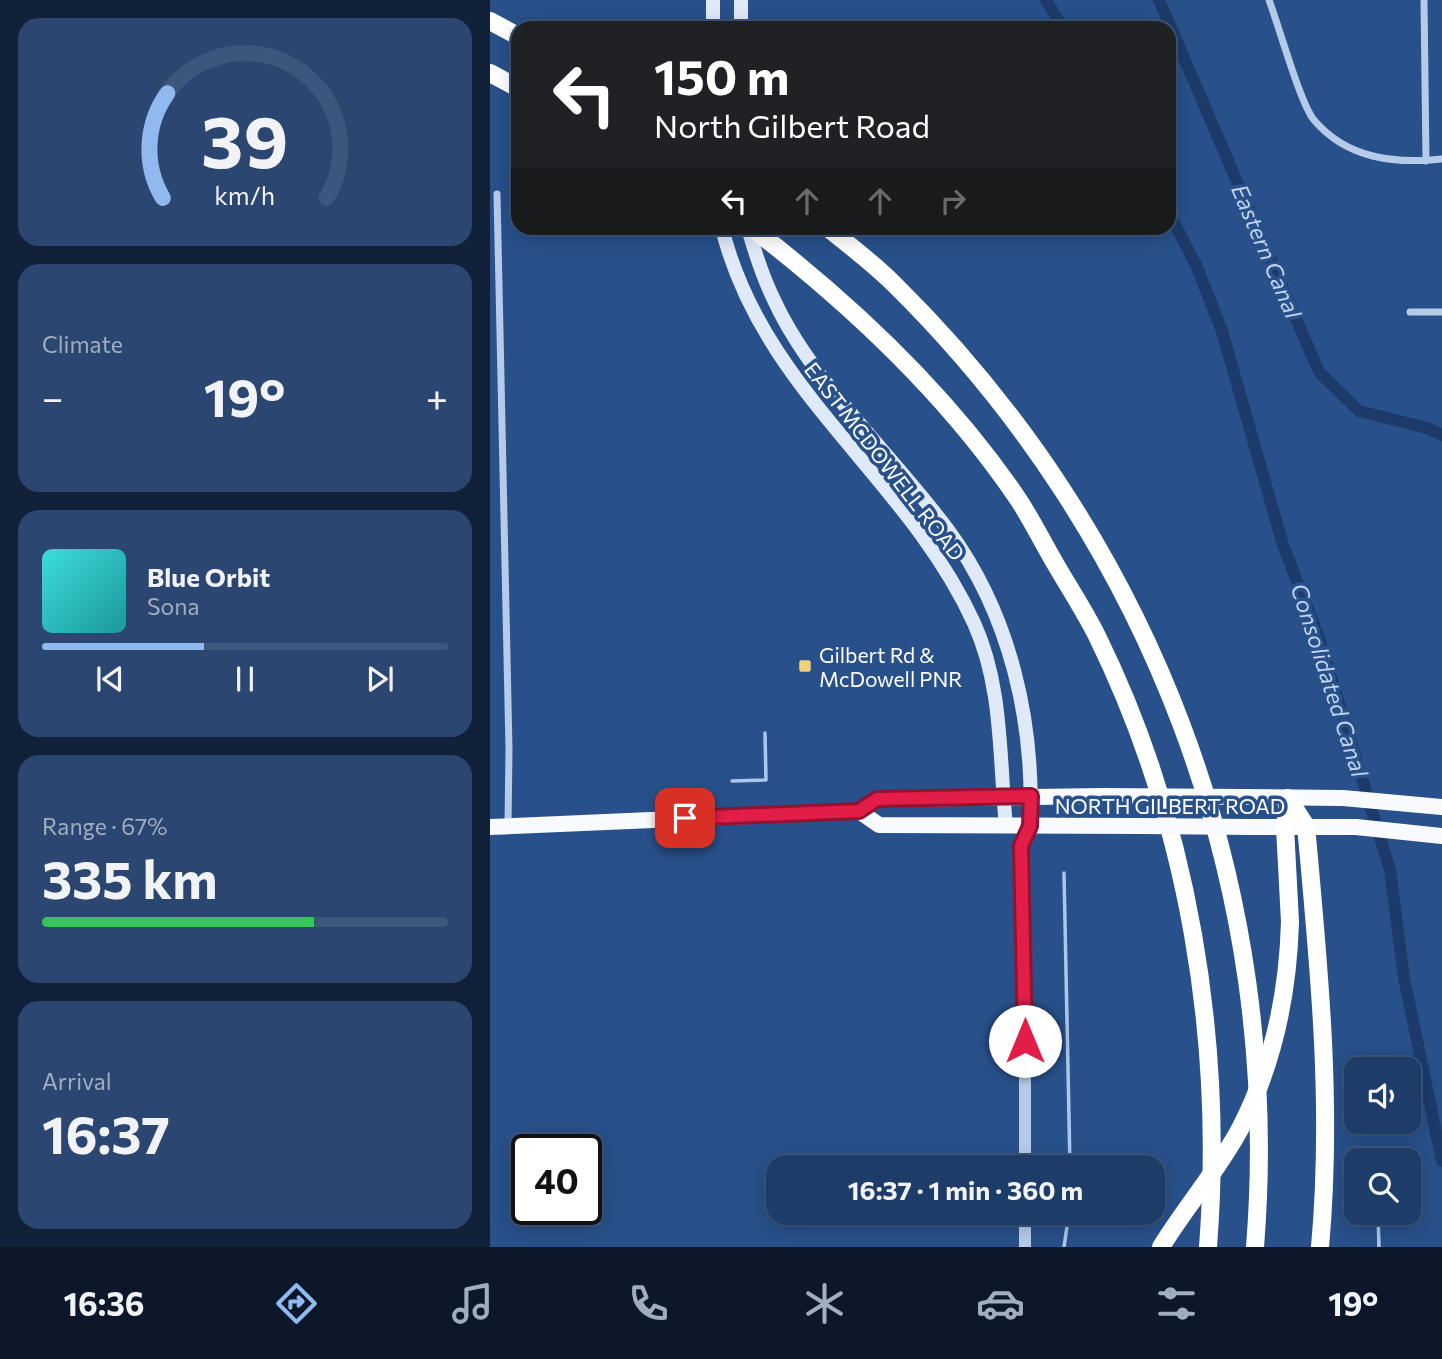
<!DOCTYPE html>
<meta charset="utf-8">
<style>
body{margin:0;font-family:Commissioner,sans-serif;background:#2b4771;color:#f1f3f6;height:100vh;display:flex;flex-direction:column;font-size:26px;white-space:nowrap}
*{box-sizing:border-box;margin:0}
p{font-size:23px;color:#a1adc0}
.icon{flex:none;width:38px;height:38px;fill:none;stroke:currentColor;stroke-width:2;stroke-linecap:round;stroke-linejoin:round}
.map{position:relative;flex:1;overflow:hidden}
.panel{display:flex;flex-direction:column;gap:18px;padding:18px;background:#102139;width:490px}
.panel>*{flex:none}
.banner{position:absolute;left:21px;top:21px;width:665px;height:214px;border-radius:21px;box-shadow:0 4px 18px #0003,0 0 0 2px #3c567c;background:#202124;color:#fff;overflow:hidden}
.controls{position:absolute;left:854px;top:1057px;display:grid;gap:14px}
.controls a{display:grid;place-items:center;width:77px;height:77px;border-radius:14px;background:#1e3c68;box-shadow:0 4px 18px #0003,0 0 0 2px #3c567c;font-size:35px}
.speed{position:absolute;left:21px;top:1134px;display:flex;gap:14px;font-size:35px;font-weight:700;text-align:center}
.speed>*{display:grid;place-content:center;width:91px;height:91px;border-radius:50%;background:#1e3c68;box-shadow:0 4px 18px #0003,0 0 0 2px #3c567c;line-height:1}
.speed .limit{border:4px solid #111;border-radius:10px;background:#fff;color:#111}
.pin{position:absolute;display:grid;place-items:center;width:60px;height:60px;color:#fff;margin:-30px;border-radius:14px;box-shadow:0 4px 10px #0006}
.me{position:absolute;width:77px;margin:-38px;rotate:0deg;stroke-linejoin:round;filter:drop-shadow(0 0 5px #0008)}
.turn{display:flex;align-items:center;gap:24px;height:147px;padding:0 28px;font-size:32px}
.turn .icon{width:91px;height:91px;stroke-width:2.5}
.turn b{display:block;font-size:49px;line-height:60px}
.lanes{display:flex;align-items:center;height:66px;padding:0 28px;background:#0003;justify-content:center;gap:35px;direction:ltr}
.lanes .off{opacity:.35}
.big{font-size:52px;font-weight:700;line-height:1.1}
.panel .card{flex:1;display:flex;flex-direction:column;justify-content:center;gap:10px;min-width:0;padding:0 24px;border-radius:21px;background:#2b4771}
.panel .dial{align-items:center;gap:0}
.dial svg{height:182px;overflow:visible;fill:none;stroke:#3c567c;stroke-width:7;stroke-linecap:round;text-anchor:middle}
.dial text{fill:#f1f3f6;stroke:none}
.song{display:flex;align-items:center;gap:21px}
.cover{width:84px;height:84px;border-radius:10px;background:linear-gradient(135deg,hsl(180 70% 55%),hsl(180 70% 35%))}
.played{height:7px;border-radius:4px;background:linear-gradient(90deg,#90b9f0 40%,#3c567c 40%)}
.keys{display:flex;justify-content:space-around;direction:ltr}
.heat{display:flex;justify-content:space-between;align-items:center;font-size:38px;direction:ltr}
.charge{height:10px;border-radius:5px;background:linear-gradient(90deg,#34c759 67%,#3c567c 0)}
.trip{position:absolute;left:276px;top:1155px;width:399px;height:70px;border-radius:21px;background:#1e3c68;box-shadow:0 4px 18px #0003,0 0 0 2px #3c567c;font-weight:700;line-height:70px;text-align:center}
.tab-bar{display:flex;height:112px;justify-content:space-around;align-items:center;background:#0c182a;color:#a1adc0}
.tab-bar .icon{width:49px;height:49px}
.tab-bar .active{color:#90b9f0}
.tab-bar b{font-size:32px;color:#f1f3f6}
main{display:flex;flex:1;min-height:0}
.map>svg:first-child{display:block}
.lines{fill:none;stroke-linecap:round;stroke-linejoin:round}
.stream{stroke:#aac6ea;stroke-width:3.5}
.canal{stroke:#1c3b6a;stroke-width:12}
.minor{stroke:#b5cbe9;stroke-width:7}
.tertiary{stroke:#b5cbe9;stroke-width:12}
.secondary{stroke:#dfe9f8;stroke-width:14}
.primary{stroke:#f8fafe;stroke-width:16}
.motorway{stroke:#fff;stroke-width:18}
.primary-bridge{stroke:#f8fafe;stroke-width:16}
.motorway-bridge{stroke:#fff;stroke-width:18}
.route-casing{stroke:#92132f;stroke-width:18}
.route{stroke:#e11d48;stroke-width:12}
.poi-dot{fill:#f1d27b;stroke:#28508a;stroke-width:2.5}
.labels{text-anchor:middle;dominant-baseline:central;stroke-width:7;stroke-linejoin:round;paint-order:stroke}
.street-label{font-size:21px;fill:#fff;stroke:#28508a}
.poi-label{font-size:21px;fill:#fff;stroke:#28508a;text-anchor:start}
.water-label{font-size:23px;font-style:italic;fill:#c1d5f0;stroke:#28508a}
</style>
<main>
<section class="panel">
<div class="card dial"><svg viewBox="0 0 100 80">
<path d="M14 69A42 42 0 1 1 86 69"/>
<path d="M14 69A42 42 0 0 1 16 23" stroke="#90b9f0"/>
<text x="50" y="56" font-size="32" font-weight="700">39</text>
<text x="50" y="72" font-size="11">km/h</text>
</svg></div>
<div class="card"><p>Climate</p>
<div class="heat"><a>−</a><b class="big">19°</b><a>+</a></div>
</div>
<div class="card">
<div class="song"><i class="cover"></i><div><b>Blue Orbit</b><p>Sona</p></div></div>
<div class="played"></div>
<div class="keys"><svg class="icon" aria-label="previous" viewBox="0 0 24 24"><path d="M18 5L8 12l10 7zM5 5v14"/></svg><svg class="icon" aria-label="pause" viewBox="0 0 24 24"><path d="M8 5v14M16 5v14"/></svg><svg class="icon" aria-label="next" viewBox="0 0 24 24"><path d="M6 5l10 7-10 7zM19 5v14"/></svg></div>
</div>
<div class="card"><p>Range · 67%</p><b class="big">335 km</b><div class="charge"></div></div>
<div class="card"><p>Arrival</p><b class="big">16:37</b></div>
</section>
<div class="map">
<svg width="952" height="1247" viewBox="0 0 952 1247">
<rect width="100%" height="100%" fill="#28508a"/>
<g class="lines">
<path class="stream" d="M242,781L276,780L275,733
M574,873L580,1167
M881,1157V1160
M888,1213L889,1247
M574,1247L579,1213"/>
<path class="canal" d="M556,0L573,28
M669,0L829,372L869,411L937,428L952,435
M679,213L706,265L732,331L793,545L829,638L900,870L914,978L952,1161"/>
<path class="minor" d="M779,0C789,26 810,103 824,120C857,159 905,164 952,159
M934,0L936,161
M7,194L19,749L18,826
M920,312H952"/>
<path class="tertiary" d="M535,1167V932L531,846L540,826
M535,1213V1247"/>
<path class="secondary" d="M251,0V28
M223,28V0
M232,228C272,391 417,476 484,623C513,687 509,757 516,826
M258,228C265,253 273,278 285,302C322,382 405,458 458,530C520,614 545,722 540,826"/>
<path class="primary" d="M752,797L853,798L952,807
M369,811L389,825L651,826
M0,827L369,811L387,799L613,796
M762,827H866L952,836"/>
<path class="motorway" d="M0,21L28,36
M0,73L28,88
M262,228C362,305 457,394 528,499C542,520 553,543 566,565C580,589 595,612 607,636C699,823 734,1041 718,1247
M338,228C360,246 383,263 404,284C661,537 794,887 765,1247
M798,798L816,826C829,967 843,1106 830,1247
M798,798L795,827L800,922"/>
<path class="primary-bridge" d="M613,796L752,797
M651,826L762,827"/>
<path class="motorway-bridge" d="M671,1247C696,1206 729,1169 751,1127C784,1062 798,994 800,922"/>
</g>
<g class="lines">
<defs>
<path id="route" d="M195,818L369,811L387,799L541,796L540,826L531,846L535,1041"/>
</defs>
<use href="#route" class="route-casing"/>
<use href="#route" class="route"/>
</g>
<rect class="poi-dot" x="308" y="659" width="14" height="14" rx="3.5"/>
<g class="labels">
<g class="street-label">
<text transform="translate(395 461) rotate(52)">EAST MCDOWELL ROAD</text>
<text x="680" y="805">NORTH GILBERT ROAD</text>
</g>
<g class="poi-label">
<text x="329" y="654">Gilbert Rd &amp;<tspan x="329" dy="24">McDowell PNR</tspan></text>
</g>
<g class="water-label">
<text transform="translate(777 251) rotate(67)">Eastern Canal</text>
<text transform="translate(840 680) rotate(72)">Consolidated Canal</text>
</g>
</g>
</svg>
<div class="controls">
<a><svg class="icon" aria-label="sound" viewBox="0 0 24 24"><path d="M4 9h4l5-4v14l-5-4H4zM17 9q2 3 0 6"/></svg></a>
<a><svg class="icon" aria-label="search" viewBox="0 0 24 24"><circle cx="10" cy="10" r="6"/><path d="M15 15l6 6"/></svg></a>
</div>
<div class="speed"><div class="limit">40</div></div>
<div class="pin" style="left:195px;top:818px;background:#d93025"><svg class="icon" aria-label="arrive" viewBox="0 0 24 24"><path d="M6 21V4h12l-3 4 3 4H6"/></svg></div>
<svg class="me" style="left:535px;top:1041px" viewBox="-20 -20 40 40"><circle r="19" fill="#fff"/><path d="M0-13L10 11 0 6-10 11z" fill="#e11d48"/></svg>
<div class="trip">16:37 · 1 min · 360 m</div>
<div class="banner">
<div class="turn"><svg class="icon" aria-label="left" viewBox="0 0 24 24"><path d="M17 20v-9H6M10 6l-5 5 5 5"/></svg><div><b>150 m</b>North Gilbert Road</div></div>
<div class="lanes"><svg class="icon" aria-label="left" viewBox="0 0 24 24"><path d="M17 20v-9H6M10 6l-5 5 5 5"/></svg><svg class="icon off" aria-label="ahead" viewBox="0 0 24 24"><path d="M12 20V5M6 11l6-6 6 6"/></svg><svg class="icon off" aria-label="ahead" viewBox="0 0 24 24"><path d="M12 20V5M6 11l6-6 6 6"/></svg><svg class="icon off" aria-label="right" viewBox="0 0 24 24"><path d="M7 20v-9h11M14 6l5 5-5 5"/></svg></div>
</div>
</div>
</main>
<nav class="tab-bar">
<b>16:36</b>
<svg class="icon active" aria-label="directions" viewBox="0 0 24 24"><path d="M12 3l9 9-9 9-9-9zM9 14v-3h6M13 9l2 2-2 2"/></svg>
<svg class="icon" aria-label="music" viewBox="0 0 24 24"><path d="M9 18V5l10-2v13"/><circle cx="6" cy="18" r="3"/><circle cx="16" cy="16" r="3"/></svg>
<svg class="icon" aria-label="phone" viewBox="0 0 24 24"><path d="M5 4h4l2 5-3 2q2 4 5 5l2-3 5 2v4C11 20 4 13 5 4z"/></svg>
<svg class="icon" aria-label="climate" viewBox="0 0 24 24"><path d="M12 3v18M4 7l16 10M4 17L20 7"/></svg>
<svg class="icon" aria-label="car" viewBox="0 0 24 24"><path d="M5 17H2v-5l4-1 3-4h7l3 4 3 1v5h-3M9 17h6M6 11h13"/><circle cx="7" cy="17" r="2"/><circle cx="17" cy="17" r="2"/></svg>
<svg class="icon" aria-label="filters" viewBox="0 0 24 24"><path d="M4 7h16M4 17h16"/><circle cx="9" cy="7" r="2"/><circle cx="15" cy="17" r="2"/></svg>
<b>19°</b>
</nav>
